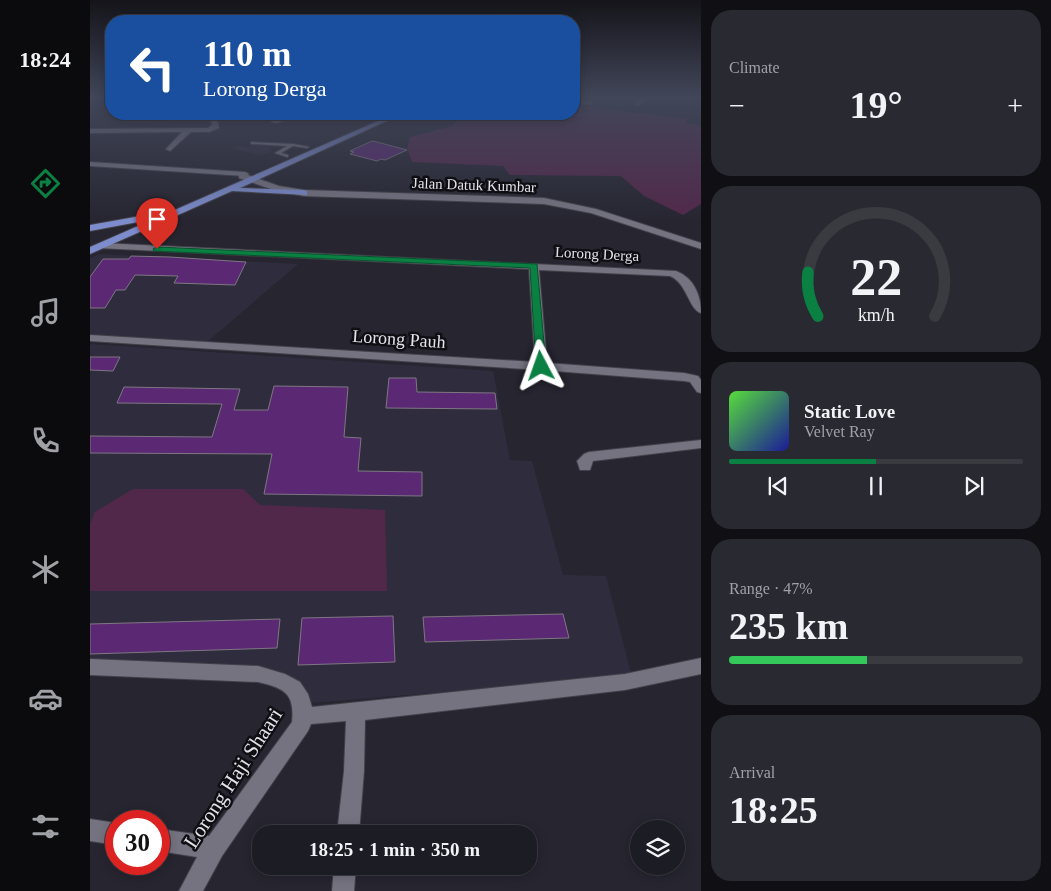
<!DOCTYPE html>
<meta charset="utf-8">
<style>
body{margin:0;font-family:Georgia,serif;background:#292931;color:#f1f3f6;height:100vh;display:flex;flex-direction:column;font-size:19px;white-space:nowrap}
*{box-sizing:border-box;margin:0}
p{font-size:16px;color:#a0a1a6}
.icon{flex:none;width:28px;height:28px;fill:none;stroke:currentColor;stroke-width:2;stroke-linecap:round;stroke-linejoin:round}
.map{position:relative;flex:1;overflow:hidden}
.drawer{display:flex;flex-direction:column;gap:10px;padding:10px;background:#0f0f14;width:350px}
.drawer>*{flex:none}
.hud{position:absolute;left:15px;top:15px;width:475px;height:105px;border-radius:20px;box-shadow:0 2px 12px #0003,0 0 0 1px #3a3a41;background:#1a4fa0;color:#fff;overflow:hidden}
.buttons{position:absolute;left:540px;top:820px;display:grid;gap:10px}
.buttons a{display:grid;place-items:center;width:55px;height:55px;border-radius:50%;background:#1c1c24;box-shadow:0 2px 12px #0003,0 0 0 1px #3a3a41;font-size:25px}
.speed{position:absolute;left:15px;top:810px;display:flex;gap:10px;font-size:25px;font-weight:700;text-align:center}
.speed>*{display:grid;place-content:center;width:65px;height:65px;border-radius:50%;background:#1c1c24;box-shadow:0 2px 12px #0003,0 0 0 1px #3a3a41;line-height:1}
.speed .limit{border:8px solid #d22;background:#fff;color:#111}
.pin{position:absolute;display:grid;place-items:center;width:42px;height:42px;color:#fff;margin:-51px -21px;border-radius:50% 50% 50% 0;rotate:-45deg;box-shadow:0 0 5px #0007}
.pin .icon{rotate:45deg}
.me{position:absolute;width:55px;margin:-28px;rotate:356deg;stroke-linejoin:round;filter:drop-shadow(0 0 4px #0008)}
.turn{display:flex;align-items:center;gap:18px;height:105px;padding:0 15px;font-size:22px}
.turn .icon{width:65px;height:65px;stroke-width:2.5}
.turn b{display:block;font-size:35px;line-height:42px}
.big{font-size:38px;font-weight:600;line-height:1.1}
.drawer .tile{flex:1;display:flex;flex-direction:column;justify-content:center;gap:8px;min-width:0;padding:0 18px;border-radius:20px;background:#292931}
.drawer .dial{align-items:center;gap:0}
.dial svg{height:130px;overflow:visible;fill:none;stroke:#3a3a41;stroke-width:7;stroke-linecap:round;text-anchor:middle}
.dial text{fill:#f1f3f6;stroke:none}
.song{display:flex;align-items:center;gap:15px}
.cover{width:60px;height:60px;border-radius:8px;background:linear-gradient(135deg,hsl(110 70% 55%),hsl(240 70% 35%))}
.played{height:5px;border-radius:2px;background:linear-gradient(90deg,#0b8043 50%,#3a3a41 50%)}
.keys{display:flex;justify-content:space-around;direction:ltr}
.heat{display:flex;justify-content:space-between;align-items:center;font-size:28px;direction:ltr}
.charge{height:8px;border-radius:4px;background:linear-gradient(90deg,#34c759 47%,#3a3a41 0)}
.trip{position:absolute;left:162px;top:825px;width:285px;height:50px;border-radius:20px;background:#1c1c24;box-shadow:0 2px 12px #0003,0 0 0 1px #3a3a41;font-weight:600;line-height:50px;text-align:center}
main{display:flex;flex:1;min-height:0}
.menu{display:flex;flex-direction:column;width:90px;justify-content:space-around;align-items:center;background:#0b0b0e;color:#a0a1a6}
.menu .icon{width:35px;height:35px}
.menu .current{color:#0b8043}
.menu b{font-size:22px;color:#f1f3f6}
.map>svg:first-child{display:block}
.built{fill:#2f2d3d}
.green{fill:#52284a}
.building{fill:#5b2873;stroke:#7e7783}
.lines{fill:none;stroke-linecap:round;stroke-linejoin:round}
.service-casing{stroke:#424149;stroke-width:2}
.minor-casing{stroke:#424149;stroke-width:2}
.secondary-casing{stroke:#424149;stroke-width:2}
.primary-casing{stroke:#424149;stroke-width:2}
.service{fill:#757380;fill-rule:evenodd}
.minor{fill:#757380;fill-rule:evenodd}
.secondary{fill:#757380;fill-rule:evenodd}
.primary{fill:#7d8ccc;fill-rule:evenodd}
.route{fill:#0b8043;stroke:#07532c}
.labels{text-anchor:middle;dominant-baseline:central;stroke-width:5;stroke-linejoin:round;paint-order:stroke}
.far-street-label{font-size:15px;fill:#e3e2e9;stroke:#0f0e13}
.street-label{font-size:18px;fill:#e3e2e9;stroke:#0f0e13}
.near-street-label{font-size:21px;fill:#e3e2e9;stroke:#0f0e13}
</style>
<main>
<nav class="menu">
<b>18:24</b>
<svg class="icon current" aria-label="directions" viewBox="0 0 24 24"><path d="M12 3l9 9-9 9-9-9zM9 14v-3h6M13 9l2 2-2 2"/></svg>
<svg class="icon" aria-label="music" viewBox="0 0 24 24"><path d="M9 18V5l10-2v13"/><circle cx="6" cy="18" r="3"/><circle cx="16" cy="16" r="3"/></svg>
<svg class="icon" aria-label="phone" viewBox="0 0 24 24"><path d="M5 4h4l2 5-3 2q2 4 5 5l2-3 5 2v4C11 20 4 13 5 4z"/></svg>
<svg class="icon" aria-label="climate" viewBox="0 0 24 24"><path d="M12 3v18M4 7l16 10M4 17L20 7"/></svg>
<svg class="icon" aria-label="car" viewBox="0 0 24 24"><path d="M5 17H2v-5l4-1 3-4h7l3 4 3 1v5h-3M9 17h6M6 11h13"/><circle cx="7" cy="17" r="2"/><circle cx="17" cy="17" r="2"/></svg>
<svg class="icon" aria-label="filters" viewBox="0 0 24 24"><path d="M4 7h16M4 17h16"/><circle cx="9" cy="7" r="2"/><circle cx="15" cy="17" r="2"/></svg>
</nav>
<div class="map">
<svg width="611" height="891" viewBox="0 0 611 891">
<rect width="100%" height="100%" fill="#262530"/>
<path class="built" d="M165,144L182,147L179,150L183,151L171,155L143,149L148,146L159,147Z
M9,254L208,264L116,343L0,336V258Z
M0,344L403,371L420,460L442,461L473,575L516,576L542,677L219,703L214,689L198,675L173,671L0,663Z"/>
<path class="green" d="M484,105L597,119L595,123L611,125V204L593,215L554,196L531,176L420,175L413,166L322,162L317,148L320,137L362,126L373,114H484Z
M43,489H153L170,505L295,510L297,591H0V524L5,512Z"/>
<path class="building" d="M282,141L287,142L317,150L295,160L291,159L287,161L260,154L264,152L260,151Z
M41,256L80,257L156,262L145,285L84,283L88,276L45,275L35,290H26L15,308H0V277L13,259H39Z
M0,357H30L23,371L0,370Z
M299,378H326L327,392L405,393L407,409L296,408Z
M184,386L258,387L254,437L271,438L268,471L332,472V496L174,494L182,454L0,453V436L122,437L132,404L27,403L34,387L150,389L144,410H178Z
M473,614L479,638L335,642L333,617Z
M303,616L305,662L208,665L212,618Z
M190,619L187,648L0,654V624Z"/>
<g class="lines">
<defs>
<path id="service" d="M161,142L204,144L219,147L217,148L203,146L191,153L198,155V157H197L185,153L197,146L162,144H161Z"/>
<path id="minor" d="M484,97L502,102L503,103L500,105L484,101Z
M553,97H560L549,105H545V103Z
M120,114H126L129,128L119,132H101L80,151L76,149L92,132L0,133V129L118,128L122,125Z
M203,114H212L187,123L181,122Z
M270,114H280L299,120L296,122Z
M0,162L155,172L159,174L155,176L0,166Z
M11,243L586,271C604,278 611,295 611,313C599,310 597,283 580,276L449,270L457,363L594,373L608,376L611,380V393L607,392L600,382L594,381L451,370L0,341V335L445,362L439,269L8,248V244Z
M611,440V448L503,461L500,470H490L487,461L494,454L499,452Z
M611,658V674L535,690L275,720L274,771L269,834H247L254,771L256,721L221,724L218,731L132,856L113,891H89L107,857L69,851V829L119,836L202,722C205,693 194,688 168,682L0,675V659L168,666L195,674L210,682L218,694L222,707L535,674Z
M0,819L26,823V845L0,841Z
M244,866H266L264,891H242Z"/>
<path id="secondary" d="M149,174H155L189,186L214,190L454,198L506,209L611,243V249L501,213L454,204L214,196L184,190L149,178Z"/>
<path id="primary" d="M304,114H312L150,188L214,190L217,191V195L142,191L0,254V247Z
M56,215L61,218L59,220L0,231V225Z"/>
</defs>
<use href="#service" class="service-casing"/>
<use href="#minor" class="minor-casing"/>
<use href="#secondary" class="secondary-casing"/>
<use href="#primary" class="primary-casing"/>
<use href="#service" class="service"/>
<use href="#minor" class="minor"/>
<use href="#secondary" class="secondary"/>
<use href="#primary" class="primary"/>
</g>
<linearGradient id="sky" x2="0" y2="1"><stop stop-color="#15141a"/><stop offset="0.44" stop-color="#414659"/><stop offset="1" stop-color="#414659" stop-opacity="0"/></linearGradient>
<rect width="611" height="222" fill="url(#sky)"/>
<path class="route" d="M67,247L447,264L456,366L451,369L446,366L440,268L64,251L63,249Z"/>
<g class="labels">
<g class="far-street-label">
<text transform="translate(384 185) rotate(2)">Jalan Datuk Kumbar</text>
<text transform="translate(507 254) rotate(3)">Lorong Derga</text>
</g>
<g class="street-label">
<text transform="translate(309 339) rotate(4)">Lorong Pauh</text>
</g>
<g class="near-street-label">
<text transform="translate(143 778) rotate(-57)">Lorong Haji Shaari</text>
</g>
</g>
</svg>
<div class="buttons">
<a><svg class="icon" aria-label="layers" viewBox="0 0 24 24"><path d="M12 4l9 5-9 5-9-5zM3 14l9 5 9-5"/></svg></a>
</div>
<div class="speed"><div class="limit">30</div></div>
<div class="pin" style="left:67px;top:249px;background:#d93025"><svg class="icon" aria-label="arrive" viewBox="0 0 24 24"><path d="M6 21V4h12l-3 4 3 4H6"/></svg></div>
<svg class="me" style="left:451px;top:366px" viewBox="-20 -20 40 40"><path d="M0-17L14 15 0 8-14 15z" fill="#0b8043" stroke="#fff" stroke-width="4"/></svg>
<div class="trip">18:25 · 1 min · 350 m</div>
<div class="hud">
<div class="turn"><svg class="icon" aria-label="left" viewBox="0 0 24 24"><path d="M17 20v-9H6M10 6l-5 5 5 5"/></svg><div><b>110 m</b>Lorong Derga</div></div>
</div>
</div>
<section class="drawer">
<div class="tile"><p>Climate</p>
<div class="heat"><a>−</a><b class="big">19°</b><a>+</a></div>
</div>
<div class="tile dial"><svg viewBox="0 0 100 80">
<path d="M14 69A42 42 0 1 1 86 69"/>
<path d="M14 69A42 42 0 0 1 8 42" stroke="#0b8043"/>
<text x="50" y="56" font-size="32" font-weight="700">22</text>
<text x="50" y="72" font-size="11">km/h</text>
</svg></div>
<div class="tile">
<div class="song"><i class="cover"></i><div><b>Static Love</b><p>Velvet Ray</p></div></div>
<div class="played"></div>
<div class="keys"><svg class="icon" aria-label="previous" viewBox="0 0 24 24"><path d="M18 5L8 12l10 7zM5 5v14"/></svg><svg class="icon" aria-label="pause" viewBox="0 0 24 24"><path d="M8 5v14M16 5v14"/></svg><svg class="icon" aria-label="next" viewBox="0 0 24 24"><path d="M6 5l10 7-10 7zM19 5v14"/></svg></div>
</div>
<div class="tile"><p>Range · 47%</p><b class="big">235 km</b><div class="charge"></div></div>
<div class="tile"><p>Arrival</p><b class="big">18:25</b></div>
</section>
</main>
